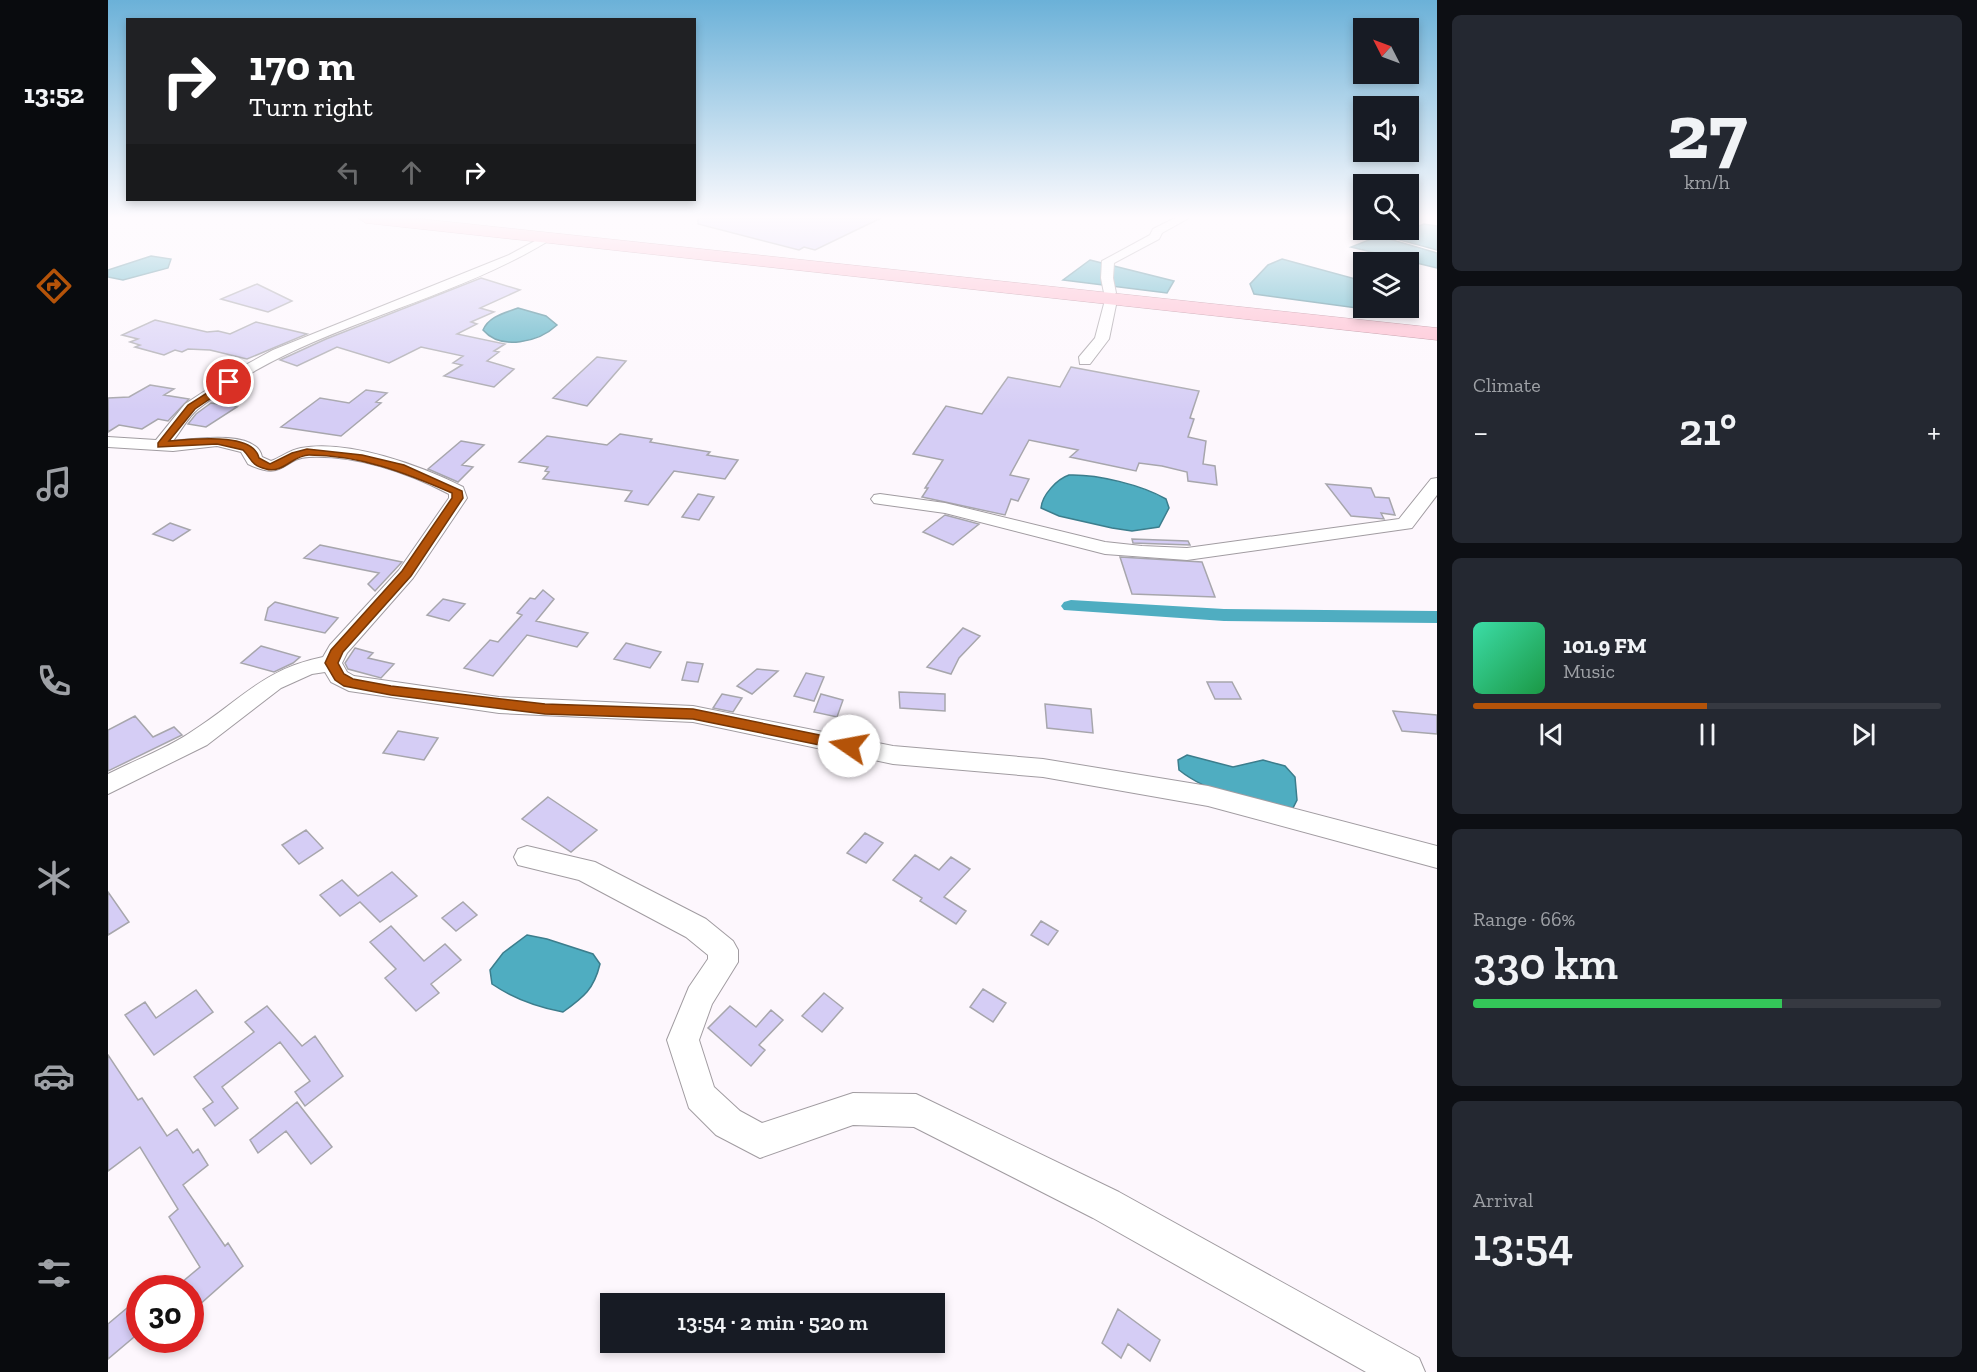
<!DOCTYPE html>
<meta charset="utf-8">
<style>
body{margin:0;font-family:"Zilla Slab",serif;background:#242831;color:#f1f3f6;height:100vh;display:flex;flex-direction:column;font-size:22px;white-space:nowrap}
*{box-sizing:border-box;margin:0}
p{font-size:20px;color:#9ea1a6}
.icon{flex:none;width:33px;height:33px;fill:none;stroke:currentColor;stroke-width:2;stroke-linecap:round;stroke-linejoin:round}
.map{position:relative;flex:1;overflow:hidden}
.details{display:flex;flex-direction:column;gap:15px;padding:15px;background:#0d0f14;width:540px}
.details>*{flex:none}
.guide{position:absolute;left:18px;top:18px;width:570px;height:183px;border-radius:0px;box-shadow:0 3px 9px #0003;background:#202124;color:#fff;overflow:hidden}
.needle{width:39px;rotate:312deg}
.buttons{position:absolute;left:1245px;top:18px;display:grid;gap:12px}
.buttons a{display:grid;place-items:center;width:66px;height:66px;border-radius:0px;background:#171b24;box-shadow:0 3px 9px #0003;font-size:30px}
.speed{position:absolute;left:18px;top:1275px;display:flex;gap:12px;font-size:30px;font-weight:700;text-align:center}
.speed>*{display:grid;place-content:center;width:78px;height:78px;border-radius:50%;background:#171b24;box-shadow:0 3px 9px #0003;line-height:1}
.speed .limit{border:9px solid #d22;background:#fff;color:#111}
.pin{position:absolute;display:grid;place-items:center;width:51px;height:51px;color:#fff;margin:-26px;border:3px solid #fff;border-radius:50%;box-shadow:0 2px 6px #0007}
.me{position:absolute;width:66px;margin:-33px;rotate:282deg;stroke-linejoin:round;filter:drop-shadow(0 0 4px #0008)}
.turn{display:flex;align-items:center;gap:21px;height:126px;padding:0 24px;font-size:27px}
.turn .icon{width:78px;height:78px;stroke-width:2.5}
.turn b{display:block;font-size:42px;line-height:51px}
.lanes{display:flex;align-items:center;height:57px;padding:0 24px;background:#0003;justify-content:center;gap:30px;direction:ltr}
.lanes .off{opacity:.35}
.big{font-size:45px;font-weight:600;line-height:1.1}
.details .tile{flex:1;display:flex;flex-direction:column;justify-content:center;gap:9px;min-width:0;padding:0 21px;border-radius:9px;background:#242831}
.details .dial{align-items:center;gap:0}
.dial b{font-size:78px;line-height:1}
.song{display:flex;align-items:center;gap:18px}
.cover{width:72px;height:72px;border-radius:9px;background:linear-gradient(135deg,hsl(160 70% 55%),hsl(140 70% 35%))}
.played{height:6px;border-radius:3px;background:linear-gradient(90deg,#b45309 50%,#363941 50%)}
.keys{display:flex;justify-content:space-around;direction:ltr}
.heat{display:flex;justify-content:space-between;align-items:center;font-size:33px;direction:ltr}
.charge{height:9px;border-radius:4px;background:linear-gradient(90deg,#34c759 66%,#363941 0)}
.trip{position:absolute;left:492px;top:1293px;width:345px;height:60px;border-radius:0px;background:#171b24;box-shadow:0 3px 9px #0003;font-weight:600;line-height:60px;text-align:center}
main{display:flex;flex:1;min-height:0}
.tab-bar{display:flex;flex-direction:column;width:108px;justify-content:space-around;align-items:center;background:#090b0e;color:#9ea1a6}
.tab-bar .icon{width:42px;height:42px}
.tab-bar .active{color:#b45309}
.tab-bar b{font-size:27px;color:#f1f3f6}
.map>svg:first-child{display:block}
.water{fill:#4fadc1;stroke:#3c7d8c;stroke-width:1.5}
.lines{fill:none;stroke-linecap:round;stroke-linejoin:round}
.canal{fill:#4fadc1;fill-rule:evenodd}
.building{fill:#d5cdf5;stroke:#a7a6ac;stroke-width:1.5}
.minor-casing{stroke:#a19ca1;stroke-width:2}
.trunk-casing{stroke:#aa7081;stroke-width:1}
.minor{fill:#fff;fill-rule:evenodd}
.trunk{fill:#feb8cb;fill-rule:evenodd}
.route{fill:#b45309;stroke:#753606;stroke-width:1.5}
</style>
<main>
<nav class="tab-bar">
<b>13:52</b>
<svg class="icon active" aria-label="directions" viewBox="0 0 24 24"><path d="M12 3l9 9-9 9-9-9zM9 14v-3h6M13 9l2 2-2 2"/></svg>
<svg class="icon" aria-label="music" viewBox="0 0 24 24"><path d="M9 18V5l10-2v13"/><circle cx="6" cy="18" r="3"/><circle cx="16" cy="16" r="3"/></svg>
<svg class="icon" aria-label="phone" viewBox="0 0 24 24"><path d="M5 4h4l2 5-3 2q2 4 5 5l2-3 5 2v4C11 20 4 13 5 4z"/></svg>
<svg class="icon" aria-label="climate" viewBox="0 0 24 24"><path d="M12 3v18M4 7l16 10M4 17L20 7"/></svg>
<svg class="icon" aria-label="car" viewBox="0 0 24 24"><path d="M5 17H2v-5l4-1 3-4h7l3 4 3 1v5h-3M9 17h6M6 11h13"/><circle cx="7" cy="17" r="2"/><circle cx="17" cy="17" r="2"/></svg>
<svg class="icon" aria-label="filters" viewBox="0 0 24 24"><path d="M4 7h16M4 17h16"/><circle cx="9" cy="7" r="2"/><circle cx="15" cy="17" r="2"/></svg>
</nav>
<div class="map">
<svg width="1329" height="1372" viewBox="0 0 1329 1372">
<rect width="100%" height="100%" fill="#fdf7fd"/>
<path class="water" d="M1252,220H1255L1256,230H1300L1316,224L1329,226V250L1248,228Z
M1271,236L1329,253V268L1243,247Z
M43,256L63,259L60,268L15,280L0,277V270Z
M1174,259L1255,281L1256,308H1267L1264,310L1146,294L1142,284L1160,265Z
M982,260L1066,281L1059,293L955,280Z
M410,308L438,316L449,325C431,342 393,351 375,330C381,316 397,313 410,308Z
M961,475C989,474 1034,485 1058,499L1061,508L1051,527L1024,531L1004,528L951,516L933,508C934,495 949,479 961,475Z
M1079,755L1125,767L1155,760L1177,766L1187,777L1189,800L1185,808C1147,802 1102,795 1071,770L1070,760Z
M419,935L439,939L485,954L492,964C486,989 476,997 455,1012C429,1007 406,999 384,984L382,970L395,953Z"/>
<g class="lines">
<path class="canal" d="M963,600L1116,609L1329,611V623L1116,621L956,610L953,606L956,602Z"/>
</g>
<path class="building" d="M590,218H773L707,250L696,247L691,250L590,224Z
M373,278L412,290L372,308L386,312L363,322L369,324L349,334L397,344L386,351L391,352L379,361L406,369L386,387L336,376L354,365L345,363L355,356L313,347L281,363L229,347L189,366L172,360L218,339Z
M149,284L184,301L160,312L113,299Z
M47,320L99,332L110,331L122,334L148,322L199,334L139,359L102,350L80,349L74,352L67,350L56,355L27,347L32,345L22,342L30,339L14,335Z
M489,357L518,361L479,406L445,398Z
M963,367L1091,391L1082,418L1086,419L1080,437L1098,441L1095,464L1107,466L1109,485L1080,481L1079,472L1054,466L1031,463L1028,471L962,457L970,450L921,440L902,475L921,479L910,501L903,499L897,515L814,497L820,488H817L835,460L805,454L838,406L874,414L900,377L952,387Z
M42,385L66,389L56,395L81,399L60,421L50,419L34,429L11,425L0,432V398L21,397Z
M258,390L279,393L268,402L273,403L233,436L173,427L212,398L241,403Z
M103,403L129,407L98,427L80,424L88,414Z
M512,434L544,439L542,442L602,452L599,455L630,460L617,479L566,471L540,505L517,501L524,491L435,479L441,472L437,471L440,467L411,462L439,436L499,445Z
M353,441L376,445L354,465L365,467L350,482L320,469Z
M1218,484L1263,488L1267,497L1281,498L1287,515L1273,513L1276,519L1243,516Z
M590,494L606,497L591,520L574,517Z
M837,515L871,524L845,545L815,532Z
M62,523L82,530L65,541L45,534Z
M1024,539L1080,541L1082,545L1025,543Z
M212,545L294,562L267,591L260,584L271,573L196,558Z
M1012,557L1094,562L1107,597L1024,594Z
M435,590L446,599L428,621L480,633L469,647L419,635L385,676L356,668L382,640L390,642L414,615L409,613L422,598L427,599Z
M335,599L357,604L341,621L319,615Z
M167,602L230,618L217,633L157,620L160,608Z
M855,628L872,636L851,658L843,674L819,667Z
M518,643L553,652L542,668L506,659Z
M153,646L192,657L185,663L166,672L133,663Z
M247,648L265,653L260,658L286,664L273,678L240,669L237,663Z
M579,662L595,664L590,682L574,680Z
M649,669L670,671L644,694L629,686Z
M698,673L716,677L706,701L686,696Z
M1099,682H1124L1133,699H1107Z
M791,692L837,694V711L792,708Z
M614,694L634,698L625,712L605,708Z
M713,694L735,700L729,717L706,712Z
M937,704L983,709L985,733L939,728Z
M1285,711L1329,715V734L1294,731Z
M27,716L45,737L66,727L74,735L0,771V730Z
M290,731L330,738L316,760L275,753Z
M440,797L489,830L463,852L414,819Z
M198,830L215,848L191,864L174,845Z
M757,833L775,843L758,863L739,853Z
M807,855L831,870L843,857L862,869L836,897L858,911L848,924L812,901L814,898L785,880Z
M284,872L309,896L272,922L252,902L232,916L212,895L234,880L250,896Z
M0,892L21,922L0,935Z
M355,902L369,915L348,931L334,918Z
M933,921L950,931L940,945L923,935Z
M283,926L316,961L337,944L353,960L323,984L331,993L308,1011L277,978L288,969L262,942Z
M875,989L898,1003L885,1022L862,1007Z
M88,990L105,1012L46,1055L17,1015L37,1002L48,1018Z
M716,993L735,1008L714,1032L694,1016Z
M159,1006L194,1046L207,1036L235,1076L197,1106L187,1092L202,1081L172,1042L114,1087L130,1108L107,1126L95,1109L105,1102L86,1077L146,1032L137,1022Z
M622,1006L648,1027L663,1010L675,1020L651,1045L657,1050L643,1066L600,1028Z
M0,1055L30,1100L34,1098L59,1136L69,1129L85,1153L90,1149L100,1165L75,1185L117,1246L120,1243L135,1266L82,1313V1288H67L92,1267L61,1217L70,1209L32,1147L0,1171Z
M189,1102L224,1147L203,1164L178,1131L150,1153L142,1140Z
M32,1297V1332L0,1359V1324Z
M1010,1309L1052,1340L1042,1361L1020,1344L1013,1358L994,1343Z"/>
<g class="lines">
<defs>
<path id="minor" d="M1067,218H1081L1054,233L1051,239L1006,263L1005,278L1008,293L1004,296L1009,300L1001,339L982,364H972L971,357L987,338L997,300L1001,297L996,293L993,278L994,261L1042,235L1045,229Z
M438,235L444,238L442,240C331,308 193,326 90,409C80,417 73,431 65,441C85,439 149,429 154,457L163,461C173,457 182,450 193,448C240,439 314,466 355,487L359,498L305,578L239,653L234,663L239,672L246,676L391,697L585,706L785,746L935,759L1100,786L1329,846V868L1100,806L935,777L785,764L585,722L391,713L241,691L223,682L217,672L204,674L173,688L99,745L0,794V774C27,760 58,749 83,732C132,701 155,669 215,657L222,645L291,570L341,498V494C298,472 249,455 201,457C174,458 177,482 140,464L133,452L109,446L65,451L0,447V437L48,440L77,404L132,368L165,350L401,255Z
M1329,478V495L1304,528L1079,560L997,554L837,513L772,504L766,503L763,499L766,495L772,494L837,503L997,542L1034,546L1079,548L1291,519L1323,479Z
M419,846L487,862L598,919L625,941L630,950V962L604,1004L591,1040L606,1087L632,1111L654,1123L745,1093L808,1094L1011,1192L1311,1358L1317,1372H1258L985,1218L806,1127L745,1125L652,1158L608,1135L581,1108L559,1040L581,987L600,959V955L578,937L471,880L410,865L406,857L410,849Z"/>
<path id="trunk" d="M250,218H304L1329,328V340L258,223Z"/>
</defs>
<use href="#minor" class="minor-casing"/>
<use href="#trunk" class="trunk-casing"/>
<use href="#minor" class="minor"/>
<use href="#trunk" class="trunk"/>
</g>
<linearGradient id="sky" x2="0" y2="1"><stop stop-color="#6bb1d8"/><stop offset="0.53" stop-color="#fefbfe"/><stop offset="1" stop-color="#fefbfe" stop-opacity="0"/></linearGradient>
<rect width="1329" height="410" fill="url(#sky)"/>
<path class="route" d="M121,379L125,382L124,384L87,409L61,441C81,440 145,431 151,458L162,464L184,453L199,449L254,455L296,465L354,491L355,498L303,576L235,652L230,663L236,674L245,679L283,686L437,704L585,709L741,741L748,746L746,750L741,751L585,719L437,714L283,695L236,686L227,680L217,663L223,650L294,571L344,498V493C298,473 252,455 201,455C185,455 175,474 158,469C142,465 144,459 135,450L109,444L50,447V443L80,405Z"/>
</svg>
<div class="buttons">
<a><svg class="needle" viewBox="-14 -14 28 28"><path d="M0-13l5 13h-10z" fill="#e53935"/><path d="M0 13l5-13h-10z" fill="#9ea1a6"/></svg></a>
<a><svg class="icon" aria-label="sound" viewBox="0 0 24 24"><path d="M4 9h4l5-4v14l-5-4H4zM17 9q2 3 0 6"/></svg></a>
<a><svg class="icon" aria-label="search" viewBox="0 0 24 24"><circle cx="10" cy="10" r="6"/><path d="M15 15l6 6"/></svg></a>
<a><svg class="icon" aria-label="layers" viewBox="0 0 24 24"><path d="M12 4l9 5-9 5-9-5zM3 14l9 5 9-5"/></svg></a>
</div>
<div class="speed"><div class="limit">30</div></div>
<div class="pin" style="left:121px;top:382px;background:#d93025"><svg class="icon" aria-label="arrive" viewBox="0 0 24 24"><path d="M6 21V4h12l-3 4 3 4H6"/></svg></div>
<svg class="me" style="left:741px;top:746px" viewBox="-20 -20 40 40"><circle r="19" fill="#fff"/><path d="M0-13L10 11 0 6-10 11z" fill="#b45309"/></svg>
<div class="trip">13:54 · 2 min · 520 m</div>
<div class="guide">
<div class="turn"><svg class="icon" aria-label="right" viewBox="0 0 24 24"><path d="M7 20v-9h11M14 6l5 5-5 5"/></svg><div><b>170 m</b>Turn right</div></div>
<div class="lanes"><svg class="icon off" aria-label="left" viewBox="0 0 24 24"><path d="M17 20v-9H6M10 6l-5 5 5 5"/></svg><svg class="icon off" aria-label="ahead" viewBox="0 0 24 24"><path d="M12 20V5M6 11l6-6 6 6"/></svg><svg class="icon" aria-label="right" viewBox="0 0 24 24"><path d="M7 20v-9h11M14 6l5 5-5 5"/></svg></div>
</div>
</div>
<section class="details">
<div class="tile dial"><b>27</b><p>km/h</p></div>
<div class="tile"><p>Climate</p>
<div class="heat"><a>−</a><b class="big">21°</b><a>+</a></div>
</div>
<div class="tile">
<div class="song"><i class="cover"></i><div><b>101.9 FM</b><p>Music</p></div></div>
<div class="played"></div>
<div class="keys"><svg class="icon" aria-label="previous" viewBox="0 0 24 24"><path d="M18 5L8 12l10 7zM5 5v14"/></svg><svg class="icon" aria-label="pause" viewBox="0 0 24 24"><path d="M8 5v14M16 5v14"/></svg><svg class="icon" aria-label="next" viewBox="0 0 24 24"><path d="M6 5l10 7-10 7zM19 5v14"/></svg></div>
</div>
<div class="tile"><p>Range · 66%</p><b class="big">330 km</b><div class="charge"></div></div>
<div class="tile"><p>Arrival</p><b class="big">13:54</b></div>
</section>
</main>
